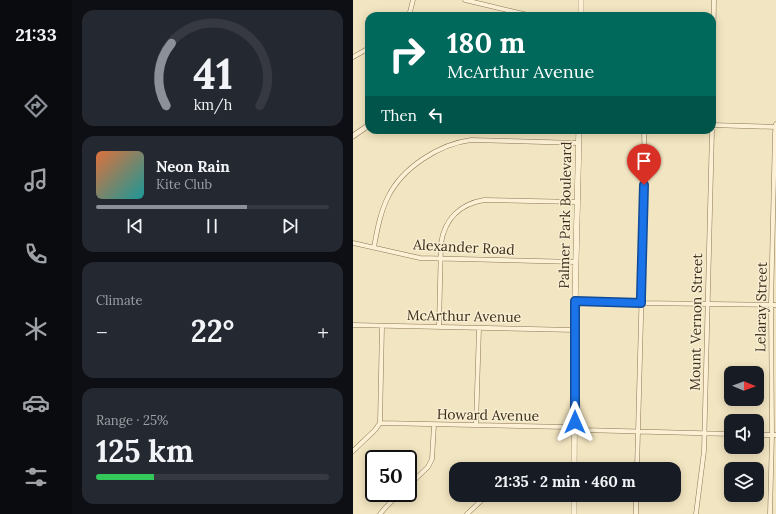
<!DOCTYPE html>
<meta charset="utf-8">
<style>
body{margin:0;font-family:Lora,serif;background:#242831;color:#f1f3f6;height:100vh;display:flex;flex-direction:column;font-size:15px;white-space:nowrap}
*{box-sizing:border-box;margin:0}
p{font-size:13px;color:#9ea1a6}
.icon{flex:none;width:22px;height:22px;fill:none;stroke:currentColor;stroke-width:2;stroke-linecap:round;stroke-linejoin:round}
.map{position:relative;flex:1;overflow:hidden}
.panel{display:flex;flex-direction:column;gap:10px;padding:10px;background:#0d0f14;width:281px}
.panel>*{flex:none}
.hud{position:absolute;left:12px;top:12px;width:351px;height:122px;border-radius:12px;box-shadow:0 2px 10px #0003;background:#00695c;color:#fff;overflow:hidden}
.needle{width:26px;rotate:91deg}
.buttons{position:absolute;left:371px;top:366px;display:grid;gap:8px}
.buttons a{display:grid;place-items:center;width:40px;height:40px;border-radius:8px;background:#171b24;box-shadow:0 2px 10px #0003;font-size:20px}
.speed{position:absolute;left:12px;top:450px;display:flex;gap:8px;font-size:20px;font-weight:700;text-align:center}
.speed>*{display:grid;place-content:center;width:52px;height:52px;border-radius:50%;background:#171b24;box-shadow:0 2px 10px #0003;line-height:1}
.speed .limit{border:2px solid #111;border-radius:6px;background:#fff;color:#111}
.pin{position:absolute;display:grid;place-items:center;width:34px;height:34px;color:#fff;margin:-41px -17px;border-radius:50% 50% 50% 0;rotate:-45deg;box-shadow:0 0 4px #0007}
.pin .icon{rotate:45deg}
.me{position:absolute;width:44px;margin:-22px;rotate:0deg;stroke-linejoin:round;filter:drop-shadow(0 0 3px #0008)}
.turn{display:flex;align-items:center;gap:14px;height:84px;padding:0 16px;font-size:18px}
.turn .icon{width:52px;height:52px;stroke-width:2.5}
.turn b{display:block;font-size:28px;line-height:34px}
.then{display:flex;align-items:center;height:38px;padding:0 16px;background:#0003;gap:8px;font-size:15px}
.big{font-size:30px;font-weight:700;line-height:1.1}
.panel .card{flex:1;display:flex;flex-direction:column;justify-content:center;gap:6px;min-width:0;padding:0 14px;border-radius:12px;background:#242831}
.panel .dial{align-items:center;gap:0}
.dial svg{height:104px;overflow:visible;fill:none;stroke:#363941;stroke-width:7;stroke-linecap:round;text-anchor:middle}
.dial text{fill:#f1f3f6;stroke:none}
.song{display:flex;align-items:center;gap:12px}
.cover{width:48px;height:48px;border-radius:6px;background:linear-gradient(135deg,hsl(20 70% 55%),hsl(180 70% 35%))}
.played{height:4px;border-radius:2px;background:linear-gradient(90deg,#8c9099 65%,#363941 65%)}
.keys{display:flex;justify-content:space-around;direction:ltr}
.heat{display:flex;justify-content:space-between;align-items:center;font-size:22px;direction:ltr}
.charge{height:6px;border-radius:3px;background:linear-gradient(90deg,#34c759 25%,#363941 0)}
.trip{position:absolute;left:96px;top:462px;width:232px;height:40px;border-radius:12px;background:#171b24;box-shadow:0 2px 10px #0003;font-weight:700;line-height:40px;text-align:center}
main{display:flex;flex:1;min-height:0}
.tab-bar{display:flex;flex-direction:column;width:72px;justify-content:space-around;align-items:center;background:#090b0e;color:#9ea1a6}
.tab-bar .icon{width:28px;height:28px}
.tab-bar .active{color:#8c9099}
.tab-bar b{font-size:18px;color:#f1f3f6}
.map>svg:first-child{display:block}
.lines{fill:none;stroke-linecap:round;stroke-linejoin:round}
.minor-casing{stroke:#8d7557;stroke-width:5}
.tertiary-casing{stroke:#8d7557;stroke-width:6}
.secondary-casing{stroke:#6f563a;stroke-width:6}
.minor{stroke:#fcf1d5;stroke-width:4}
.tertiary{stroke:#fcf1d5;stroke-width:5}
.secondary{stroke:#fcf1d5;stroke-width:5.5}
.route-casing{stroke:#114b97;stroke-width:10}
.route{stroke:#1a73e8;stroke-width:7}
.labels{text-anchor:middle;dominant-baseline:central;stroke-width:3;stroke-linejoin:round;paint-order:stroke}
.street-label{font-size:14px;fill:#3b2c1c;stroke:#f8eed1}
</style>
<main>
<nav class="tab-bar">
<b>21:33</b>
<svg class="icon active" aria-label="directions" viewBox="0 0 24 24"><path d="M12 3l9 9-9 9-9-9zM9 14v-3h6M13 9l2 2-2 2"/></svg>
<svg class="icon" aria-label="music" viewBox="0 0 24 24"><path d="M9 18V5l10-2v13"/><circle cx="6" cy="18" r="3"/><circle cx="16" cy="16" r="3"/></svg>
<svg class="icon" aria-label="phone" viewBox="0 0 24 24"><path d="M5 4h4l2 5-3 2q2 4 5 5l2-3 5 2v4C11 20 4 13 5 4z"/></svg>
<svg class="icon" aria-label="climate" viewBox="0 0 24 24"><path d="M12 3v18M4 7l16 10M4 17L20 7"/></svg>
<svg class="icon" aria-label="car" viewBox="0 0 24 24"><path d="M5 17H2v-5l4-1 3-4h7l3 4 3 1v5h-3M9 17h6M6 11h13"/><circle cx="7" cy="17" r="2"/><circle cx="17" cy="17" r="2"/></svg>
<svg class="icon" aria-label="filters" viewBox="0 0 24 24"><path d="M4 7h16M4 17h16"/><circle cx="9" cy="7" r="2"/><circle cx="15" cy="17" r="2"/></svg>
</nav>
<section class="panel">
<div class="card dial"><svg viewBox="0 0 100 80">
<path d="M14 69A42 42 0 1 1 86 69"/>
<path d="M14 69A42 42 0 0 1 18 21" stroke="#8c9099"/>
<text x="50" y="56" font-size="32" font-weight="700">41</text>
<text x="50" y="72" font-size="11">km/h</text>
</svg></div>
<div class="card">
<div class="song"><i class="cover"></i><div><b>Neon Rain</b><p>Kite Club</p></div></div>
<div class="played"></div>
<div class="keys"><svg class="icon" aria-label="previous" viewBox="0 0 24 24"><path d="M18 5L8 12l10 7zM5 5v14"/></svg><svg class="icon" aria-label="pause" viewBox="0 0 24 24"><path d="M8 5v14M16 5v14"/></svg><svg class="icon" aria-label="next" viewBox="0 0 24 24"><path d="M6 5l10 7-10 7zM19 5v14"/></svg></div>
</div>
<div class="card"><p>Climate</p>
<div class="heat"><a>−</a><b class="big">22°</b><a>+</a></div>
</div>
<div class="card"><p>Range · 25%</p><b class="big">125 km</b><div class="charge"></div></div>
</section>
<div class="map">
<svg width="423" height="514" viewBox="0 0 423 514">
<rect width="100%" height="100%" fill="#f2e5c1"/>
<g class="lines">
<defs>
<path id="minor" d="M112,0L179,16
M56,16L60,0
M0,57L16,48
M359,114L361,0
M359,125L423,127
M0,243L67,258L223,262
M21,247C24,231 27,213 35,197C49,168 86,144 118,140L226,143
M222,301L287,303L423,305
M0,325L222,330
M86,326L88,243C92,219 107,204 131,200L224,202
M27,423L29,326
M123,425L126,328
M404,435H423
M0,451L22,430L27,423L214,427L230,430L378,434
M284,469L292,170L291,130
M55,486L75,467L79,459L81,425
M27,514L32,508L47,493
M114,514L130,499L138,495
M283,514V495
M343,514L351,451L359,130
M417,514L419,435L418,305L422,133L423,124"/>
<path id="tertiary" d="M0,136L16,125"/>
<path id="secondary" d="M228,16V0
M221,469L222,301L226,130
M221,514V495"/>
</defs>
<use href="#minor" class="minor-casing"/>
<use href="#tertiary" class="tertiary-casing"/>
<use href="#secondary" class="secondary-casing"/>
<use href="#minor" class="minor"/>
<use href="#tertiary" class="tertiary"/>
<use href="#secondary" class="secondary"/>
</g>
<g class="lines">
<defs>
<path id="route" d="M222,422V301L288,303V297L291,185"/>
</defs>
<use href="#route" class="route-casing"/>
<use href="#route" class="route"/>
</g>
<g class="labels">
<g class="street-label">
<text transform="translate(212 215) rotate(-89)">Palmer Park Boulevard</text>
<text transform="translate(111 247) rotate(3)">Alexander Road</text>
<text transform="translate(408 307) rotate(-89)">Lelaray Street</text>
<text transform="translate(111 316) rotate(1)">McArthur Avenue</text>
<text transform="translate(343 322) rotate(-89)">Mount Vernon Street</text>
<text transform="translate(135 415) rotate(1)">Howard Avenue</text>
</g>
</g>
</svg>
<div class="buttons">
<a><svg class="needle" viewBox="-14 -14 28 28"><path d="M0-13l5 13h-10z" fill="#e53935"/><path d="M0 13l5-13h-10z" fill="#9ea1a6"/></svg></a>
<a><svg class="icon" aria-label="sound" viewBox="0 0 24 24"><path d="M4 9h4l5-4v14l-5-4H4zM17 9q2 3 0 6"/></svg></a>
<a><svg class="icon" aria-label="layers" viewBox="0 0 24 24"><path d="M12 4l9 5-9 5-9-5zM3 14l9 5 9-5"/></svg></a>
</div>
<div class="speed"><div class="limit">50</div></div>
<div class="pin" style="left:291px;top:185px;background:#d93025"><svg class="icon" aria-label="arrive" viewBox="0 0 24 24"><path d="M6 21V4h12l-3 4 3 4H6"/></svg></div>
<svg class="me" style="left:222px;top:422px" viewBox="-20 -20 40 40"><path d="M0-17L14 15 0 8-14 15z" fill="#1a73e8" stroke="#fff" stroke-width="4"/></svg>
<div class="trip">21:35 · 2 min · 460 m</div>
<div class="hud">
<div class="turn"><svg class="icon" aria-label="right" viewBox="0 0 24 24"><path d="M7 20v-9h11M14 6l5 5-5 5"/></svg><div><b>180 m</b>McArthur Avenue</div></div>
<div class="then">Then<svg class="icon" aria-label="left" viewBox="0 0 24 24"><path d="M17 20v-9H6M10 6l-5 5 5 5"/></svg></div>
</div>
</div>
</main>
